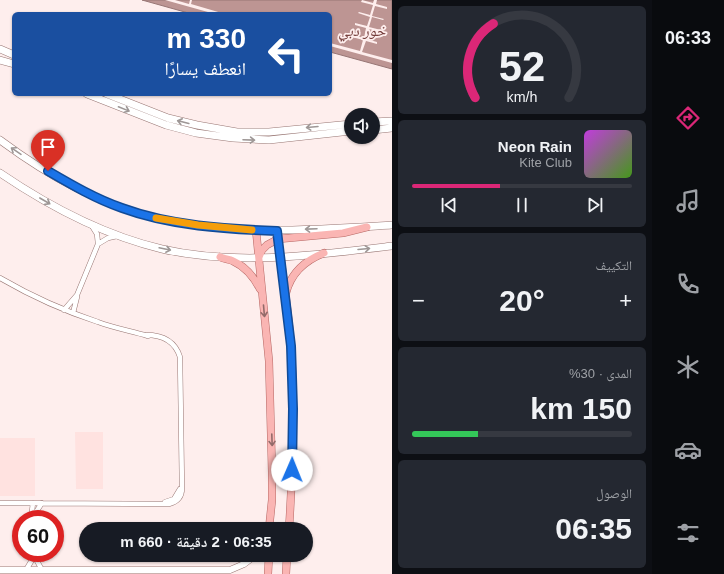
<!DOCTYPE html>
<html lang="ar">
<meta charset="utf-8">
<style>
body{margin:0;font-family:Helvetica,"Noto Naskh Arabic",sans-serif;background:#242831;color:#f1f3f6;direction:rtl;height:100vh;display:flex;flex-direction:column;font-size:15px;white-space:nowrap}
*{box-sizing:border-box;margin:0}
p{font-size:13px;color:#9ea1a6}
.icon{flex:none;width:22px;height:22px;fill:none;stroke:currentColor;stroke-width:2;stroke-linecap:round;stroke-linejoin:round}
.map{position:relative;flex:1;overflow:hidden;direction:ltr}
.side{display:flex;flex-direction:column;gap:6px;padding:6px;background:#0d0f14;width:260px}
.side>*{flex:none}
.top-card{position:absolute;left:12px;top:12px;width:320px;height:84px;border-radius:6px;box-shadow:0 1px 3px #0004;direction:rtl;background:#1a4fa0;color:#fff;overflow:hidden}
.buttons{position:absolute;left:344px;top:108px;display:grid;gap:8px}
.buttons a{display:grid;place-items:center;width:36px;height:36px;border-radius:50%;background:#171b24;box-shadow:0 1px 3px #0004;font-size:20px}
.speed{position:absolute;left:12px;top:510px;display:flex;gap:8px;font-size:20px;font-weight:700;text-align:center}
.speed>*{display:grid;place-content:center;width:52px;height:52px;border-radius:50%;background:#171b24;box-shadow:0 1px 3px #0004;line-height:1}
.speed .limit{border:6px solid #d22;background:#fff;color:#111}
.pin{position:absolute;display:grid;place-items:center;width:34px;height:34px;color:#fff;margin:-41px -17px;border-radius:50% 50% 50% 0;rotate:-45deg;box-shadow:0 0 4px #0007}
.pin .icon{rotate:45deg}
.me{position:absolute;width:44px;margin:-22px;rotate:1deg;stroke-linejoin:round;filter:drop-shadow(0 0 3px #0008)}
.turn{display:flex;align-items:center;gap:14px;height:84px;padding:0 20px;font-size:18px}
.turn .icon{width:52px;height:52px;stroke-width:2.5}
.turn b{display:block;font-size:28px;line-height:34px}
.big{font-size:30px;font-weight:600;line-height:1.1}
.side .tile{flex:1;display:flex;flex-direction:column;justify-content:center;gap:6px;min-width:0;padding:0 14px;border-radius:6px;background:#242831}
.side .dial{align-items:center;gap:0}
.dial svg{height:104px;overflow:visible;fill:none;stroke:#363941;stroke-width:7;stroke-linecap:round;text-anchor:middle}
.dial text{fill:#f1f3f6;stroke:none}
.song{display:flex;align-items:center;gap:12px}
.cover{width:48px;height:48px;border-radius:6px;background:linear-gradient(135deg,hsl(290 70% 55%),hsl(100 70% 35%))}
.played{height:4px;border-radius:2px;background:linear-gradient(90deg,#db2777 40%,#363941 40%)}
.keys{display:flex;justify-content:space-around;direction:ltr}
.heat{display:flex;justify-content:space-between;align-items:center;font-size:22px;direction:ltr}
.charge{height:6px;border-radius:3px;background:linear-gradient(90deg,#34c759 30%,#363941 0)}
.trip{position:absolute;left:79px;top:522px;width:234px;height:40px;border-radius:20px;background:#171b24;box-shadow:0 1px 3px #0004;font-weight:600;line-height:40px;text-align:center;direction:rtl}
main{display:flex;flex:1;min-height:0}
.dock{display:flex;flex-direction:column;width:72px;justify-content:space-around;align-items:center;background:#090b0e;color:#9ea1a6}
.dock .icon{width:28px;height:28px}
.dock .on{color:#db2777}
.dock b{font-size:18px;color:#f1f3f6}
.map>svg:first-child{display:block}
.built{fill:#ffe2e0}
.water{fill:#bd9593;stroke:#977675}
.pier{fill:#feeeed}
.lines{fill:none;stroke-linecap:round;stroke-linejoin:round}
.minor-casing{stroke:#987673;stroke-width:5.5}
.tertiary-casing{stroke:#987673;stroke-width:7}
.secondary-casing{stroke:#987673;stroke-width:8}
.primary-casing{stroke:#b66663;stroke-width:8}
.minor{stroke:#fff;stroke-width:4.5}
.tertiary{stroke:#fff;stroke-width:6}
.secondary{stroke:#fff;stroke-width:7}
.primary{stroke:#fab5b3;stroke-width:7}
.oneway{stroke:#9e9796}
.oneway2{stroke:#936b6a}
.route-casing{stroke:#114b97;stroke-width:10}
.route{stroke:#1a73e8;stroke-width:7}
.slow{stroke:#f59e0b;stroke-width:7}
.labels{text-anchor:middle;dominant-baseline:central;stroke-width:3.5;stroke-linejoin:round;paint-order:stroke}
.water-label{font-size:15px;font-style:italic;fill:#763f3d;stroke:#feeeed}
</style>
<main>
<nav class="dock">
<b>06:33</b>
<svg class="icon on" aria-label="directions" viewBox="0 0 24 24"><path d="M12 3l9 9-9 9-9-9zM9 14v-3h6M13 9l2 2-2 2"/></svg>
<svg class="icon" aria-label="music" viewBox="0 0 24 24"><path d="M9 18V5l10-2v13"/><circle cx="6" cy="18" r="3"/><circle cx="16" cy="16" r="3"/></svg>
<svg class="icon" aria-label="phone" viewBox="0 0 24 24"><path d="M5 4h4l2 5-3 2q2 4 5 5l2-3 5 2v4C11 20 4 13 5 4z"/></svg>
<svg class="icon" aria-label="climate" viewBox="0 0 24 24"><path d="M12 3v18M4 7l16 10M4 17L20 7"/></svg>
<svg class="icon" aria-label="car" viewBox="0 0 24 24"><path d="M5 17H2v-5l4-1 3-4h7l3 4 3 1v5h-3M9 17h6M6 11h13"/><circle cx="7" cy="17" r="2"/><circle cx="17" cy="17" r="2"/></svg>
<svg class="icon" aria-label="filters" viewBox="0 0 24 24"><path d="M4 7h16M4 17h16"/><circle cx="9" cy="7" r="2"/><circle cx="15" cy="17" r="2"/></svg>
</nav>
<section class="side">
<div class="tile dial"><svg viewBox="0 0 100 80">
<path d="M14 69A42 42 0 1 1 86 69"/>
<path d="M14 69A42 42 0 0 1 28 12" stroke="#db2777"/>
<text x="50" y="56" font-size="32" font-weight="700">52</text>
<text x="50" y="72" font-size="11">km/h</text>
</svg></div>
<div class="tile">
<div class="song"><i class="cover"></i><div><b>Neon Rain</b><p>Kite Club</p></div></div>
<div class="played"></div>
<div class="keys"><svg class="icon" aria-label="previous" viewBox="0 0 24 24"><path d="M18 5L8 12l10 7zM5 5v14"/></svg><svg class="icon" aria-label="pause" viewBox="0 0 24 24"><path d="M8 5v14M16 5v14"/></svg><svg class="icon" aria-label="next" viewBox="0 0 24 24"><path d="M6 5l10 7-10 7zM19 5v14"/></svg></div>
</div>
<div class="tile"><p>التكييف</p>
<div class="heat"><a>−</a><b class="big">20°</b><a>+</a></div>
</div>
<div class="tile"><p>المدى · 30%</p><b class="big">150 km</b><div class="charge"></div></div>
<div class="tile"><p>الوصول</p><b class="big">06:35</b></div>
</section>
<div class="map">
<svg width="392" height="574" viewBox="0 0 392 574">
<rect width="100%" height="100%" fill="#feeeed"/>
<path class="built" d="M75,432H103V489H76Z
M0,438H35V496H0Z"/>
<path class="water" d="M142,0H392V69L330,52V14H192Z"/>
<path class="pier" d="M165,0H175L189,4L190,0H192L191,4L225,14H215Z
M362,0L373,3L374,0H377L376,4L387,7V9L375,6L372,16L384,19L383,20L372,17L369,27L381,30L380,32L369,29L366,39L377,42V44L366,41L362,52L392,60V63L330,46V43L360,51L363,40L352,37V35L364,38L366,28L355,25V23L367,26L370,17L358,13L359,12L370,15L373,5L361,2Z"/>
<g class="lines">
<defs>
<path id="minor" d="M98,244L108,238L117,236
M0,278C31,296 64,311 98,322C114,328 131,331 148,336
M64,310L77,295L98,244L97,234L92,226
M73,313L77,297
M165,502L174,499L180,489
M0,503L169,504C177,502 182,497 182,488L180,357C175,341 162,335 146,335
M33,503L32,511L35,518
M35,519L36,512L42,503
M35,553L37,561L42,570
M26,570L35,555"/>
<path id="tertiary" d="M0,570H230L244,564L256,555"/>
<path id="secondary" d="M0,49L14,55
M0,60L14,64
M87,94L166,125L196,133L233,138L269,140L351,131
M107,94L168,118L197,125L237,132H269L351,124
M373,122L392,121
M373,130L392,128
M0,140C43,172 93,201 145,215C225,237 310,230 392,225
M0,173C50,207 103,235 162,249C235,266 318,255 392,246"/>
<path id="primary" d="M256,230L269,361L272,472V500L269,529
M277,231C282,269 288,307 291,346C295,407 293,468 289,529
M220,257C224,259 229,259 233,261C246,267 254,277 260,289
M259,257L262,250L267,245L278,239L343,233L367,227
M286,293C291,273 306,260 324,253
M268,574L269,555
M286,574L287,555"/>
</defs>
<use href="#minor" class="minor-casing"/>
<use href="#tertiary" class="tertiary-casing"/>
<use href="#secondary" class="secondary-casing"/>
<use href="#primary" class="primary-casing"/>
<use href="#minor" class="minor"/>
<use href="#tertiary" class="tertiary"/>
<use href="#secondary" class="secondary"/>
<use href="#primary" class="primary"/>
</g>
<defs><path id="oneway-shaft" d="M-6 0H5M1.5-3L5.5 0L1.5 3" fill="none" stroke-width="1.6" stroke-linecap="round" stroke-linejoin="round"/></defs>
<g class="oneway">
<use href="#oneway-shaft" transform="translate(124 109) rotate(22)"/>
<use href="#oneway-shaft" transform="translate(183 122) rotate(-166)"/>
<use href="#oneway-shaft" transform="translate(312 127) rotate(175)"/>
<use href="#oneway-shaft" transform="translate(249 140) rotate(2)"/>
<use href="#oneway-shaft" transform="translate(16 151) rotate(-146)"/>
<use href="#oneway-shaft" transform="translate(45 201) rotate(30)"/>
<use href="#oneway-shaft" transform="translate(311 229) rotate(178)"/>
<use href="#oneway-shaft" transform="translate(165 249) rotate(12)"/>
<use href="#oneway-shaft" transform="translate(364 249) rotate(-5)"/>
</g>
<g class="oneway2">
<use href="#oneway-shaft" transform="translate(264 311) rotate(85)"/>
<use href="#oneway-shaft" transform="translate(272 440) rotate(88)"/>
</g>
<g class="lines">
<defs>
<path id="route" d="M48,171C72,185 96,199 122,208C171,226 225,229 277,231L291,346L293,409L292,470"/>
</defs>
<use href="#route" class="route-casing"/>
<use href="#route" class="route"/>
<path class="slow" d="M156,218L198,225L252,230"/>
</g>
<g class="labels">
<g class="water-label">
<text x="362" y="30">خور دبي</text>
</g>
</g>
</svg>
<div class="buttons">
<a><svg class="icon" aria-label="sound" viewBox="0 0 24 24"><path d="M4 9h4l5-4v14l-5-4H4zM17 9q2 3 0 6"/></svg></a>
</div>
<div class="speed"><div class="limit">60</div></div>
<div class="pin" style="left:48px;top:171px;background:#d93025"><svg class="icon" aria-label="arrive" viewBox="0 0 24 24"><path d="M6 21V4h12l-3 4 3 4H6"/></svg></div>
<svg class="me" style="left:292px;top:470px" viewBox="-20 -20 40 40"><circle r="19" fill="#fff"/><path d="M0-13L10 11 0 6-10 11z" fill="#1a73e8"/></svg>
<div class="trip">06:35 · 2 دقيقة · 660 m</div>
<div class="top-card">
<div class="turn"><svg class="icon" aria-label="left" viewBox="0 0 24 24"><path d="M17 20v-9H6M10 6l-5 5 5 5"/></svg><div><b>330 m</b>انعطف يسارًا</div></div>
</div>
</div>
</main>
